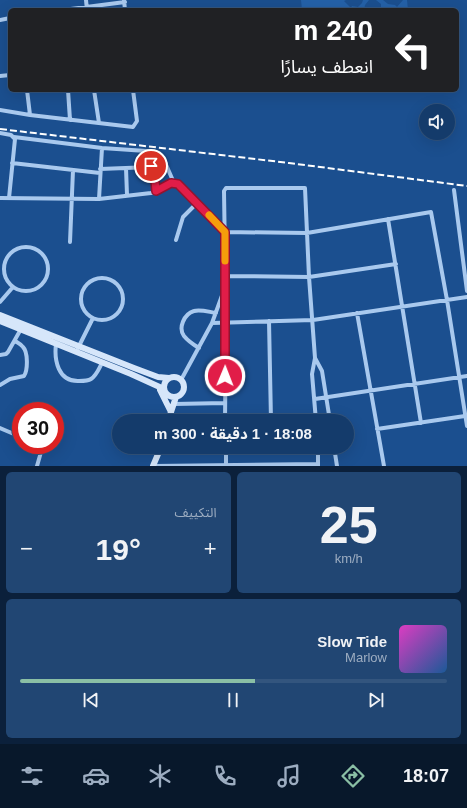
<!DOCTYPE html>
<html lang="ar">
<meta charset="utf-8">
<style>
body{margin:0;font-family:Arial,"Noto Sans Arabic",sans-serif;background:#214673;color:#f1f3f6;direction:rtl;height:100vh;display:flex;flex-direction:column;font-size:15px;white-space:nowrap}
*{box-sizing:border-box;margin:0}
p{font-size:13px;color:#9dadc1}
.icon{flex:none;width:22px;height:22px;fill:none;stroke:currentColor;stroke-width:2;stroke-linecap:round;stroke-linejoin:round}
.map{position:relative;height:466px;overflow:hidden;direction:ltr}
.panel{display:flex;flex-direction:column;gap:6px;padding:6px;background:#0b203b;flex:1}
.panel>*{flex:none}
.top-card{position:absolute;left:8px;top:8px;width:451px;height:84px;border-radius:6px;box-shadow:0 4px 16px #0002,0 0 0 1px #33557e;direction:rtl;background:#202124;color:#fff;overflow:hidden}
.buttons{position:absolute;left:419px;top:104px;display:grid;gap:8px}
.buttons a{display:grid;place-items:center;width:36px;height:36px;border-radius:50%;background:#143b6b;box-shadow:0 4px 16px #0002,0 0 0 1px #33557e;font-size:20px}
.speed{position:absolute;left:12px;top:402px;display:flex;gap:8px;font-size:20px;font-weight:700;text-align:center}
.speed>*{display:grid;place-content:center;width:52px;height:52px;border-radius:50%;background:#143b6b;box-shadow:0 4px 16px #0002,0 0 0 1px #33557e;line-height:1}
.speed .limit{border:6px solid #d22;background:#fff;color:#111}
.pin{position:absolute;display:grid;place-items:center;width:34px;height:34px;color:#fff;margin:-17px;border:2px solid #fff;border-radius:50%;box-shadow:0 1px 4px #0007}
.me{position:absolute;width:44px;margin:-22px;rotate:1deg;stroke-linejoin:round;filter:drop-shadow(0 0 3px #0008)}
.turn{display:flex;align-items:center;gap:14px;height:84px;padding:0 20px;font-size:18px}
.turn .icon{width:52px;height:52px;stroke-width:2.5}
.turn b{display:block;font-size:28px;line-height:34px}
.big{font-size:30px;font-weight:700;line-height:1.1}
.panel .tile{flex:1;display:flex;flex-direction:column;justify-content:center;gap:6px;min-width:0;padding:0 14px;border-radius:6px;background:#214673}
.panel .dial{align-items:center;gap:0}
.dial b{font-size:52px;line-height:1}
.song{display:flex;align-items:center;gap:12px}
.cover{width:48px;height:48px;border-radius:6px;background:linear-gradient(135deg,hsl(310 70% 55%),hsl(210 70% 35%))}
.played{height:4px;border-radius:2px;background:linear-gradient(90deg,#8abfa5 55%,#33557e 55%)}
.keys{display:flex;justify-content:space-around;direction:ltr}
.heat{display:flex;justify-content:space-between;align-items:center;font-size:22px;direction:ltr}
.panel .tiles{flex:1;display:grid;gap:6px;grid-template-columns:1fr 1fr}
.tile:last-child{grid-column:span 2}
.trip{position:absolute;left:112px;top:414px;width:242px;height:40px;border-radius:20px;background:#143b6b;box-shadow:0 4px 16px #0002,0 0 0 1px #33557e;font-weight:700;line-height:40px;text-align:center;direction:rtl}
.menu{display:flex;height:64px;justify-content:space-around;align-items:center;background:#08182b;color:#9dadc1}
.menu .icon{width:28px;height:28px}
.menu .current{color:#8abfa5}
.menu b{font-size:18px;color:#f1f3f6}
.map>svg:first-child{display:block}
.green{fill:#2461a8}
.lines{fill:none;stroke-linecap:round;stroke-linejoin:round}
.street{stroke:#a9c9ee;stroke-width:4}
.secondary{stroke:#d6e6fa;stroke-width:6}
.rail{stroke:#fff;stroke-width:2;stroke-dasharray:7 3;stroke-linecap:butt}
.route-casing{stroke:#92132f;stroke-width:10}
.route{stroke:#e11d48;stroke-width:7}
.slow{stroke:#f59e0b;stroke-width:7}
</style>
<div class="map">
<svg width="467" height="466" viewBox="0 0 467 466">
<rect width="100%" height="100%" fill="#1b4f8f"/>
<path class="green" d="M301,0H346L344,1L351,8L352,6L358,7L362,3L363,0H369L365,5L364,10H302Z
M376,0H383L388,4L395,5L397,7L403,0H407L408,10H381V4Z"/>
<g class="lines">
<path class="street" d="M86,0L87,10
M124,0L125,10
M63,10L125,2
M0,20L10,18
M0,76L10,75
M27,90L30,115
M68,90L70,120
M94,90L99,123
M0,110L30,115L133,127L137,121L133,90
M0,133L11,135L15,139L9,198
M14,137L102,148L146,151L156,153L164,160L174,183
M12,163L100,173
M126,168L127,195
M100,169L151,167L154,170L156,191
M454,190L467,291
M0,198L99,199L151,193C163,190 170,178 181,186L225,232L307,233L431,212L447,300L467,426
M99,199L102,148
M388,219L421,423
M176,240L183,217L197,203
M70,242L73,170
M4 269a22 22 0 1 1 44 0a22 22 0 1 1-44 0Z
M225,276L309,277L396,264
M81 299a21 21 0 1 1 42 0a21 21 0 1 1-42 0Z
M0,302L13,287
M357,313L384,466
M269,321L271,421
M212,323L313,320L467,297
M56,344C54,360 58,382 79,381C83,381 88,381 91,379C97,375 99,368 102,363
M78,348L93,318
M199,348C194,345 188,341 184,336C178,328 184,314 194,311C200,309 209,312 216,313
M0,355L6,354L8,352L21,329
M315,358L322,371L330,421
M181,380L212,323L224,290
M0,385L10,379L24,376C28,370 28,352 23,347C21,344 18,343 15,341
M315,399L467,376
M174,404L225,403
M225,421L226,322L224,191L226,188H305L309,277L315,358L312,374L316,421
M0,428L21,437
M377,429L465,416
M36,445L41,452L37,466
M226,447V466
M318,447V466
M334,447L337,466
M154,466L318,464"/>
<path class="secondary" d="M0,315L134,368L158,377L169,378
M0,321L131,374L164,389
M164 387a10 10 0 1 1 20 0a10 10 0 1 1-20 0Z
M160,390L171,412
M168,421L176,397
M153,466L161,447"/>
<path class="rail" d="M0,129L289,163L467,186"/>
</g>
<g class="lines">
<defs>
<path id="route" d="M151,166L154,170L156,191L171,183L178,184L225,232V376"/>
</defs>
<use href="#route" class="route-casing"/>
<use href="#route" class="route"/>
<path class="slow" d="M209,215L225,232V261"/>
</g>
</svg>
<div class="buttons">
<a><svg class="icon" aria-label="sound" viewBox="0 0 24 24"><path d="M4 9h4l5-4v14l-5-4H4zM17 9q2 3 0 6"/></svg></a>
</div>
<div class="speed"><div class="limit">30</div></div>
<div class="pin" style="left:151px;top:166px;background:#d93025"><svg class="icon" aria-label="arrive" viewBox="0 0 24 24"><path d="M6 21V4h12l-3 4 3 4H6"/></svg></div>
<svg class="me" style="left:225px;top:376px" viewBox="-20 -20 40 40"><circle r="17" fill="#e11d48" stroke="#fff" stroke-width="3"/><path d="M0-11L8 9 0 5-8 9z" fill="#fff"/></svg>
<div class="trip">18:08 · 1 دقيقة · 300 m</div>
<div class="top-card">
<div class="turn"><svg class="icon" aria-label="left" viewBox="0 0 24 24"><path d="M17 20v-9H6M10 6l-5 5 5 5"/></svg><div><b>240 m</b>انعطف يسارًا</div></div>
</div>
</div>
<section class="panel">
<div class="tiles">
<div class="tile dial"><b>25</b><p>km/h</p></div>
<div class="tile"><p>التكييف</p>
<div class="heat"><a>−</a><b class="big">19°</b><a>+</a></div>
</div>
<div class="tile">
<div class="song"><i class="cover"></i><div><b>Slow Tide</b><p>Marlow</p></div></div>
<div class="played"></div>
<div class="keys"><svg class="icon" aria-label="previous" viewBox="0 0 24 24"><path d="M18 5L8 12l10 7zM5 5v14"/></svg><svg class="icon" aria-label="pause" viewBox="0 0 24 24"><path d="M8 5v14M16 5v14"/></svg><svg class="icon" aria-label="next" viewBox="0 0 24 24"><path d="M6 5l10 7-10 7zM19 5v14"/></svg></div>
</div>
</div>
</section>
<nav class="menu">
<b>18:07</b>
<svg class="icon current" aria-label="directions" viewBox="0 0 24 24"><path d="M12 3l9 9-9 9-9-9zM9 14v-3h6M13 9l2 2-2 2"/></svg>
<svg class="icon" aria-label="music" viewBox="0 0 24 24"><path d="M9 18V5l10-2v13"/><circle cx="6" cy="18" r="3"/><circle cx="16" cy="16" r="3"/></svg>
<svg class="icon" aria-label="phone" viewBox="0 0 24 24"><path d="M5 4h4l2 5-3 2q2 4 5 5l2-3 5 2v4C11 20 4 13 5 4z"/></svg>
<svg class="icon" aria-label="climate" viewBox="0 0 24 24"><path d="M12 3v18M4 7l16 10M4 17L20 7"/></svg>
<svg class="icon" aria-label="car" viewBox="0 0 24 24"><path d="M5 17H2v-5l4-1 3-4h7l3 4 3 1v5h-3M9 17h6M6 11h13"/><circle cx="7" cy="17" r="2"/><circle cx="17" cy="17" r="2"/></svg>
<svg class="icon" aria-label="filters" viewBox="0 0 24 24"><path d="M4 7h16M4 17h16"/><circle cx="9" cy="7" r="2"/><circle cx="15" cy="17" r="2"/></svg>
</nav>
